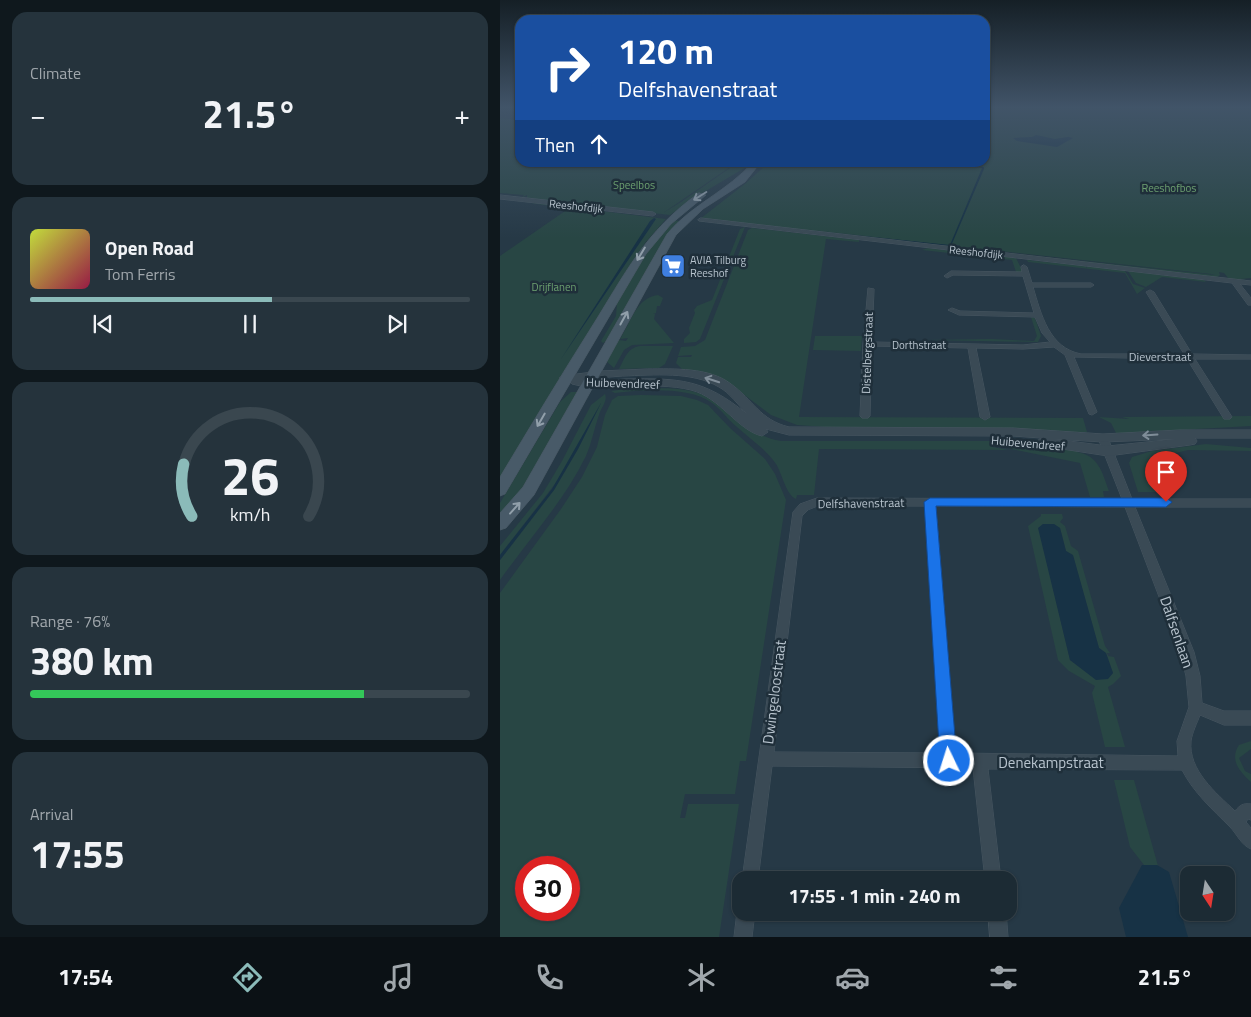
<!DOCTYPE html>
<meta charset="utf-8">
<style>
body{margin:0;font-family:"Titillium Web",sans-serif;background:#25333c;color:#f1f3f6;height:100vh;display:flex;flex-direction:column;font-size:19px;white-space:nowrap}
*{box-sizing:border-box;margin:0}
p{font-size:16px;color:#a0a7ac}
.icon{flex:none;width:28px;height:28px;fill:none;stroke:currentColor;stroke-width:2;stroke-linecap:round;stroke-linejoin:round}
.map{position:relative;flex:1;overflow:hidden}
.panel{display:flex;flex-direction:column;gap:12px;padding:12px;background:#0f181d;width:500px}
.panel>*{flex:none}
.top-card{position:absolute;left:15px;top:15px;width:475px;height:152px;border-radius:15px;box-shadow:0 1px 4px #0004,0 0 0 1px #3a474f;background:#1a4fa0;color:#fff;overflow:hidden}
.needle{width:32px;rotate:168deg}
.controls{position:absolute;left:680px;top:866px;display:grid;gap:10px}
.controls a{display:grid;place-items:center;width:55px;height:55px;border-radius:10px;background:#1c2b34;box-shadow:0 1px 4px #0004,0 0 0 1px #3a474f;font-size:25px}
.speed{position:absolute;left:15px;top:856px;display:flex;gap:10px;font-size:25px;font-weight:700;text-align:center}
.speed>*{display:grid;place-content:center;width:65px;height:65px;border-radius:50%;background:#1c2b34;box-shadow:0 1px 4px #0004,0 0 0 1px #3a474f;line-height:1}
.speed .limit{border:8px solid #d22;background:#fff;color:#111}
.pin{position:absolute;display:grid;place-items:center;width:42px;height:42px;color:#fff;margin:-51px -21px;border-radius:50% 50% 50% 0;rotate:-45deg;box-shadow:0 0 5px #0007}
.pin .icon{rotate:45deg}
.me{position:absolute;width:55px;margin:-28px;rotate:356deg;stroke-linejoin:round;filter:drop-shadow(0 0 4px #0008)}
.turn{display:flex;align-items:center;gap:18px;height:105px;padding:0 20px;font-size:22px}
.turn .icon{width:65px;height:65px;stroke-width:2.5}
.turn b{display:block;font-size:35px;line-height:42px}
.then{display:flex;align-items:center;height:48px;padding:0 20px;background:#0003;gap:10px;font-size:19px}
.big{font-size:38px;font-weight:700;line-height:1.1}
.panel .widget{flex:1;display:flex;flex-direction:column;justify-content:center;gap:8px;min-width:0;padding:0 18px;border-radius:15px;background:#25333c}
.panel .dial{align-items:center;gap:0}
.dial svg{height:130px;overflow:visible;fill:none;stroke:#3a474f;stroke-width:7;stroke-linecap:round;text-anchor:middle}
.dial text{fill:#f1f3f6;stroke:none}
.song{display:flex;align-items:center;gap:15px}
.cover{width:60px;height:60px;border-radius:8px;background:linear-gradient(135deg,hsl(70 70% 55%),hsl(340 70% 35%))}
.played{height:5px;border-radius:2px;background:linear-gradient(90deg,#8bbbb9 55%,#3a474f 55%)}
.keys{display:flex;justify-content:space-around;direction:ltr}
.heat{display:flex;justify-content:space-between;align-items:center;font-size:28px;direction:ltr}
.charge{height:8px;border-radius:4px;background:linear-gradient(90deg,#34c759 76%,#3a474f 0)}
.trip{position:absolute;left:232px;top:871px;width:285px;height:50px;border-radius:15px;background:#1c2b34;box-shadow:0 1px 4px #0004,0 0 0 1px #3a474f;font-weight:700;line-height:50px;text-align:center}
.tabs{display:flex;height:80px;justify-content:space-around;align-items:center;background:#0b1115;color:#a0a7ac}
.tabs .icon{width:35px;height:35px}
.tabs .selected{color:#8bbbb9}
.tabs b{font-size:22px;color:#f1f3f6}
main{display:flex;flex:1;min-height:0}
.map>svg:first-child{display:block}
.green{fill:#284644;fill-rule:evenodd}
.water{fill:#173245}
.lines{fill:none;stroke-linecap:round;stroke-linejoin:round}
.minor-casing{stroke:#475661;stroke-width:1}
.tertiary-casing{stroke:#475661;stroke-width:1}
.secondary-casing{stroke:#475661;stroke-width:1}
.minor{fill:#3a4a55;fill-rule:evenodd}
.tertiary{fill:#3a4a55;fill-rule:evenodd}
.secondary{fill:#485a68;fill-rule:evenodd}
.oneway{stroke:#919faa}
.oneway2{stroke:#7f8d98}
.route{fill:#1a73e8;stroke:#114b97}
.labels{text-anchor:middle;dominant-baseline:central;stroke-width:5;stroke-linejoin:round;paint-order:stroke}
.far-park-label{font-size:11px;fill:#6da170;stroke:#1f2f3a}
.far-street-label{font-size:11px;fill:#b8c4ce;stroke:#1f2f3a}
.far-poi-label{font-size:11px;fill:#b8c4ce;stroke:#1f2f3a;text-anchor:start}
.street-label{font-size:12px;fill:#b8c4ce;stroke:#1f2f3a}
.near-street-label{font-size:15px;fill:#b8c4ce;stroke:#1f2f3a}
</style>
<main>
<section class="panel">
<div class="widget"><p>Climate</p>
<div class="heat"><a>−</a><b class="big">21.5°</b><a>+</a></div>
</div>
<div class="widget">
<div class="song"><i class="cover"></i><div><b>Open Road</b><p>Tom Ferris</p></div></div>
<div class="played"></div>
<div class="keys"><svg class="icon" aria-label="previous" viewBox="0 0 24 24"><path d="M18 5L8 12l10 7zM5 5v14"/></svg><svg class="icon" aria-label="pause" viewBox="0 0 24 24"><path d="M8 5v14M16 5v14"/></svg><svg class="icon" aria-label="next" viewBox="0 0 24 24"><path d="M6 5l10 7-10 7zM19 5v14"/></svg></div>
</div>
<div class="widget dial"><svg viewBox="0 0 100 80">
<path d="M14 69A42 42 0 1 1 86 69"/>
<path d="M14 69A42 42 0 0 1 9 37" stroke="#8bbbb9"/>
<text x="50" y="56" font-size="32" font-weight="700">26</text>
<text x="50" y="72" font-size="11">km/h</text>
</svg></div>
<div class="widget"><p>Range · 76%</p><b class="big">380 km</b><div class="charge"></div></div>
<div class="widget"><p>Arrival</p><b class="big">17:55</b></div>
</section>
<div class="map">
<svg width="751" height="937" viewBox="0 0 751 937">
<rect width="100%" height="100%" fill="#263946"/>
<path class="green" d="M485,107L751,108V278L741,279L751,281L729,279L724,273L719,272L720,275L716,278L459,248L460,245H447L303,229L448,246H453L450,248L200,219L246,183L268,163L485,162ZM463,247L711,274L715,275L462,248Z
M0,118L20,120V162L236,163L163,213L181,202L237,163H253L194,198L170,215L27,199V195L21,198L0,196L22,197L24,195L0,193Z
M19,201L166,219L145,243L0,478V256L68,209Z
M172,220L179,221L108,340L103,343L101,341L116,316L117,303L151,243Z
M245,227L200,339L196,342L184,343V339L190,333L189,328L195,313L194,310L197,306L212,300L240,229Z
M252,228L359,240V242L326,239L299,417L583,418L587,432H576V435L353,429L297,425L271,415L230,384L203,372L182,369L176,363L178,357H191L192,355L178,356L181,347L195,346L205,340L248,230Z
M428,248L473,253V255L474,253L516,258L523,272H516L512,260L422,250Z
M527,260L586,266V268L588,266L625,271L633,284L645,288L637,294L625,273L528,262Z
M628,271L704,280L706,282L662,277L646,287L636,283Z
M158,295L163,298L160,306H157L156,313L153,314H155L154,319L174,343L132,345L124,350L114,368L106,361L113,346L119,340L126,341L128,338L120,339C131,322 136,298 158,295Z
M531,317L535,318L541,336L538,342L424,340L491,339L534,341L537,336Z
M315,336H362L361,351L313,350Z
M140,346H173L165,364L159,368L119,369C125,358 127,348 140,346Z
M126,389C151,389 183,385 206,396C234,410 247,436 281,441H515L577,449V452C599,456 602,472 609,491H603L604,497H590L580,463L492,445L493,447L508,450L319,449L314,495H297L296,499C286,495 282,473 276,464C266,449 250,439 237,427C228,420 222,410 212,403C189,386 143,390 115,393L111,391Z
M71,392H78L36,470L0,518V503L60,402Z
M105,394C108,401 101,408 99,415C94,429 92,442 86,456C64,501 29,539 0,580V560L54,490L78,449L101,403L58,480L0,555V546L43,493L62,461L91,405Z
M141,395L181,396L197,400L208,405L230,428L265,459L275,474L286,500L246,761H240L235,794H185L180,818H185L188,804H239L219,937H0V593L61,509L82,477L97,447L105,415L112,400L118,396ZM26,868H69V910H26Z
M751,416V426L624,433H616L611,423L599,417L629,419L622,417Z
M706,444L751,448V451L688,450L648,460L661,492H638L629,463L632,457L652,451Z
M541,514H562L563,518L560,522L565,526L571,546L578,551L605,646L610,653H607L608,656L614,657L621,676L613,684L608,687L625,747H605L592,693L595,686L569,671L558,660L528,526L541,516ZM543,524H553L560,528L566,551L573,556L599,648L606,653L613,673L607,679H596L570,660L539,528Z
M751,741V749L739,758L745,771L751,774V782C740,772 729,760 739,745Z
M614,780H634L658,866L644,865L630,847Z"/>
<path class="water" d="M536,135L555,139L568,137L573,138L557,147L517,141L513,138L532,137Z
M452,163L484,167V169L451,246L304,230L450,245L482,168Z
M154,218L156,219L61,359L150,221Z
M101,403L78,449L54,490L0,560V555L52,489Z
M543,524H554L560,528L566,551L573,555L599,648L606,653L613,673L608,679L596,680L570,660L538,528Z
M642,865H657L669,872L688,937H626L619,908Z"/>
<g class="lines">
<defs>
<path id="minor" d="M0,195L153,212L156,214L153,216L0,199Z
M201,218L751,281V285L740,284L751,298V305H748L732,283L199,221L198,220Z
M524,265L527,267L532,283H591L594,285L591,287H533C541,314 549,348 581,354H684L646,292L650,290L654,292L692,354L751,355V359H695L732,417L730,419H724L687,359L574,357L597,412L592,415L589,414L565,355L554,347L523,349L476,348L490,417L485,420L480,417L468,348L372,346L370,416L368,418H362L360,416L363,344L368,288L374,289L372,342L523,345L550,342L542,333L535,317L459,315L448,310L452,308L460,311L534,313L523,276L453,275L447,278L444,276L451,271L522,272L521,267Z
M603,435L608,438L632,499H751V507H635L694,652L700,676L702,703L724,711H751V725H724L700,715C697,723 692,733 691,741C688,770 716,793 735,811C740,805 743,803 751,804V820L748,819L746,822L751,828V849C741,845 737,834 730,827C712,809 694,793 682,770L488,769L501,880H485L473,768L272,766L258,880H242L293,512L300,504L317,498L622,499L598,438ZM318,506H425L441,753L274,752L302,516L308,510ZM436,506L625,507L680,652L686,676L689,707L677,741L678,756L456,753Z
M241,905V912H255L252,937H234L237,912Z
M488,912H506L508,937H490Z"/>
<path id="tertiary" d="M148,369C174,369 209,367 231,384C253,400 260,420 289,427L513,428L603,434L680,430H751V438H695L697,441L695,444L690,445L608,456L543,446L538,445L536,442L541,438L513,436L289,435L266,429L268,432L262,436C237,430 220,397 191,390C152,380 110,394 72,384L70,381L61,380L59,378L61,376L101,371ZM123,376C154,375 192,371 219,387C230,393 238,405 247,414C204,379 180,378 125,379C112,380 96,383 83,379ZM554,439L603,442L676,439L608,446Z"/>
<path id="secondary" d="M253,162H261L245,182L203,209L176,235L34,495L6,528L0,530V513L23,487L167,234C192,204 228,191 253,162Z
M199,193L206,195L171,224L146,254L5,494L0,496V477C30,427 60,377 91,328C125,274 145,231 199,193Z"/>
</defs>
<use href="#minor" class="minor-casing"/>
<use href="#tertiary" class="tertiary-casing"/>
<use href="#secondary" class="secondary-casing"/>
<use href="#minor" class="minor"/>
<use href="#tertiary" class="tertiary"/>
<use href="#secondary" class="secondary"/>
</g>
<defs><path id="oneway-shaft" d="M-6 0H5M1.5-3L5.5 0L1.5 3" fill="none" stroke-width="1.6" stroke-linecap="round" stroke-linejoin="round" transform="scale(1.25)"/></defs>
<g class="oneway">
<use href="#oneway-shaft" transform="translate(200 196) rotate(148)"/>
<use href="#oneway-shaft" transform="translate(141 254) rotate(121)"/>
<use href="#oneway-shaft" transform="translate(124 318) rotate(-61)"/>
<use href="#oneway-shaft" transform="translate(41 420) rotate(120)"/>
<use href="#oneway-shaft" transform="translate(15 508) rotate(-48)"/>
</g>
<g class="oneway2">
<use href="#oneway-shaft" transform="translate(212 380) rotate(-162)"/>
<use href="#oneway-shaft" transform="translate(650 435) rotate(176)"/>
</g>
<linearGradient id="sky" x2="0" y2="1"><stop stop-color="#151f26"/><stop offset="0.45" stop-color="#415468"/><stop offset="1" stop-color="#415468" stop-opacity="0"/></linearGradient>
<rect width="751" height="238" fill="url(#sky)"/>
<path class="route" d="M430,498H666L672,502L666,507L436,506L457,761L455,767L449,769L443,767L440,761L424,502Z"/>
<defs>
<symbol id="supermarket-square" viewBox="-11 -11 22 22"><rect x="-9" y="-9" width="18" height="18" rx="4" fill="#3f7fe0" stroke="#1f2f3a"/><path d="M-6-5.5h2.5l.6 2H6L4.5 2H-2.5L-4.4-4H-6ZM-1.5 3.2a1.3 1.3 0 1 0 .1 0ZM3 3.2a1.3 1.3 0 1 0 .1 0Z" fill="#fff"/></symbol>
</defs>
<g fill-rule="evenodd">
<use href="#supermarket-square" x="159" y="252" width="28" height="28"/>
</g>
<g class="labels">
<g class="far-park-label">
<text x="134" y="185">Speelbos</text>
<text x="669" y="188">Reeshofbos</text>
<text x="54" y="287">Drijflanen</text>
</g>
<g class="far-street-label">
<text transform="translate(76 206) rotate(6)">Reeshofdijk</text>
<text transform="translate(476 252) rotate(6)">Reeshofdijk</text>
<text x="419" y="345">Dorthstraat</text>
</g>
<g class="far-poi-label">
<text x="190" y="260">AVIA Tilburg<tspan x="190" dy="13">Reeshof</tspan></text>
</g>
<g class="street-label">
<text transform="translate(367 353) rotate(-88)">Distelbergstraat</text>
<text x="660" y="356">Dieverstraat</text>
<text transform="translate(123 383) rotate(2)">Huibevendreef</text>
<text transform="translate(528 443) rotate(5)">Huibevendreef</text>
<text transform="translate(361 503) rotate(-1)">Delfshavenstraat</text>
</g>
<g class="near-street-label">
<text transform="translate(677 632) rotate(71)">Dalfsenlaan</text>
<text transform="translate(274 692) rotate(-83)">Dwingeloostraat</text>
<text x="551" y="762">Denekampstraat</text>
</g>
</g>
</svg>
<div class="controls">
<a><svg class="needle" viewBox="-14 -14 28 28"><path d="M0-13l5 13h-10z" fill="#e53935"/><path d="M0 13l5-13h-10z" fill="#a0a7ac"/></svg></a>
</div>
<div class="speed"><div class="limit">30</div></div>
<div class="pin" style="left:666px;top:502px;background:#d93025"><svg class="icon" aria-label="arrive" viewBox="0 0 24 24"><path d="M6 21V4h12l-3 4 3 4H6"/></svg></div>
<svg class="me" style="left:449px;top:761px" viewBox="-20 -20 40 40"><circle r="17" fill="#1a73e8" stroke="#fff" stroke-width="3"/><path d="M0-11L8 9 0 5-8 9z" fill="#fff"/></svg>
<div class="trip">17:55 · 1 min · 240 m</div>
<div class="top-card">
<div class="turn"><svg class="icon" aria-label="right" viewBox="0 0 24 24"><path d="M7 20v-9h11M14 6l5 5-5 5"/></svg><div><b>120 m</b>Delfshavenstraat</div></div>
<div class="then">Then<svg class="icon" aria-label="ahead" viewBox="0 0 24 24"><path d="M12 20V5M6 11l6-6 6 6"/></svg></div>
</div>
</div>
</main>
<nav class="tabs">
<b>17:54</b>
<svg class="icon selected" aria-label="directions" viewBox="0 0 24 24"><path d="M12 3l9 9-9 9-9-9zM9 14v-3h6M13 9l2 2-2 2"/></svg>
<svg class="icon" aria-label="music" viewBox="0 0 24 24"><path d="M9 18V5l10-2v13"/><circle cx="6" cy="18" r="3"/><circle cx="16" cy="16" r="3"/></svg>
<svg class="icon" aria-label="phone" viewBox="0 0 24 24"><path d="M5 4h4l2 5-3 2q2 4 5 5l2-3 5 2v4C11 20 4 13 5 4z"/></svg>
<svg class="icon" aria-label="climate" viewBox="0 0 24 24"><path d="M12 3v18M4 7l16 10M4 17L20 7"/></svg>
<svg class="icon" aria-label="car" viewBox="0 0 24 24"><path d="M5 17H2v-5l4-1 3-4h7l3 4 3 1v5h-3M9 17h6M6 11h13"/><circle cx="7" cy="17" r="2"/><circle cx="17" cy="17" r="2"/></svg>
<svg class="icon" aria-label="filters" viewBox="0 0 24 24"><path d="M4 7h16M4 17h16"/><circle cx="9" cy="7" r="2"/><circle cx="15" cy="17" r="2"/></svg>
<b>21.5°</b>
</nav>
